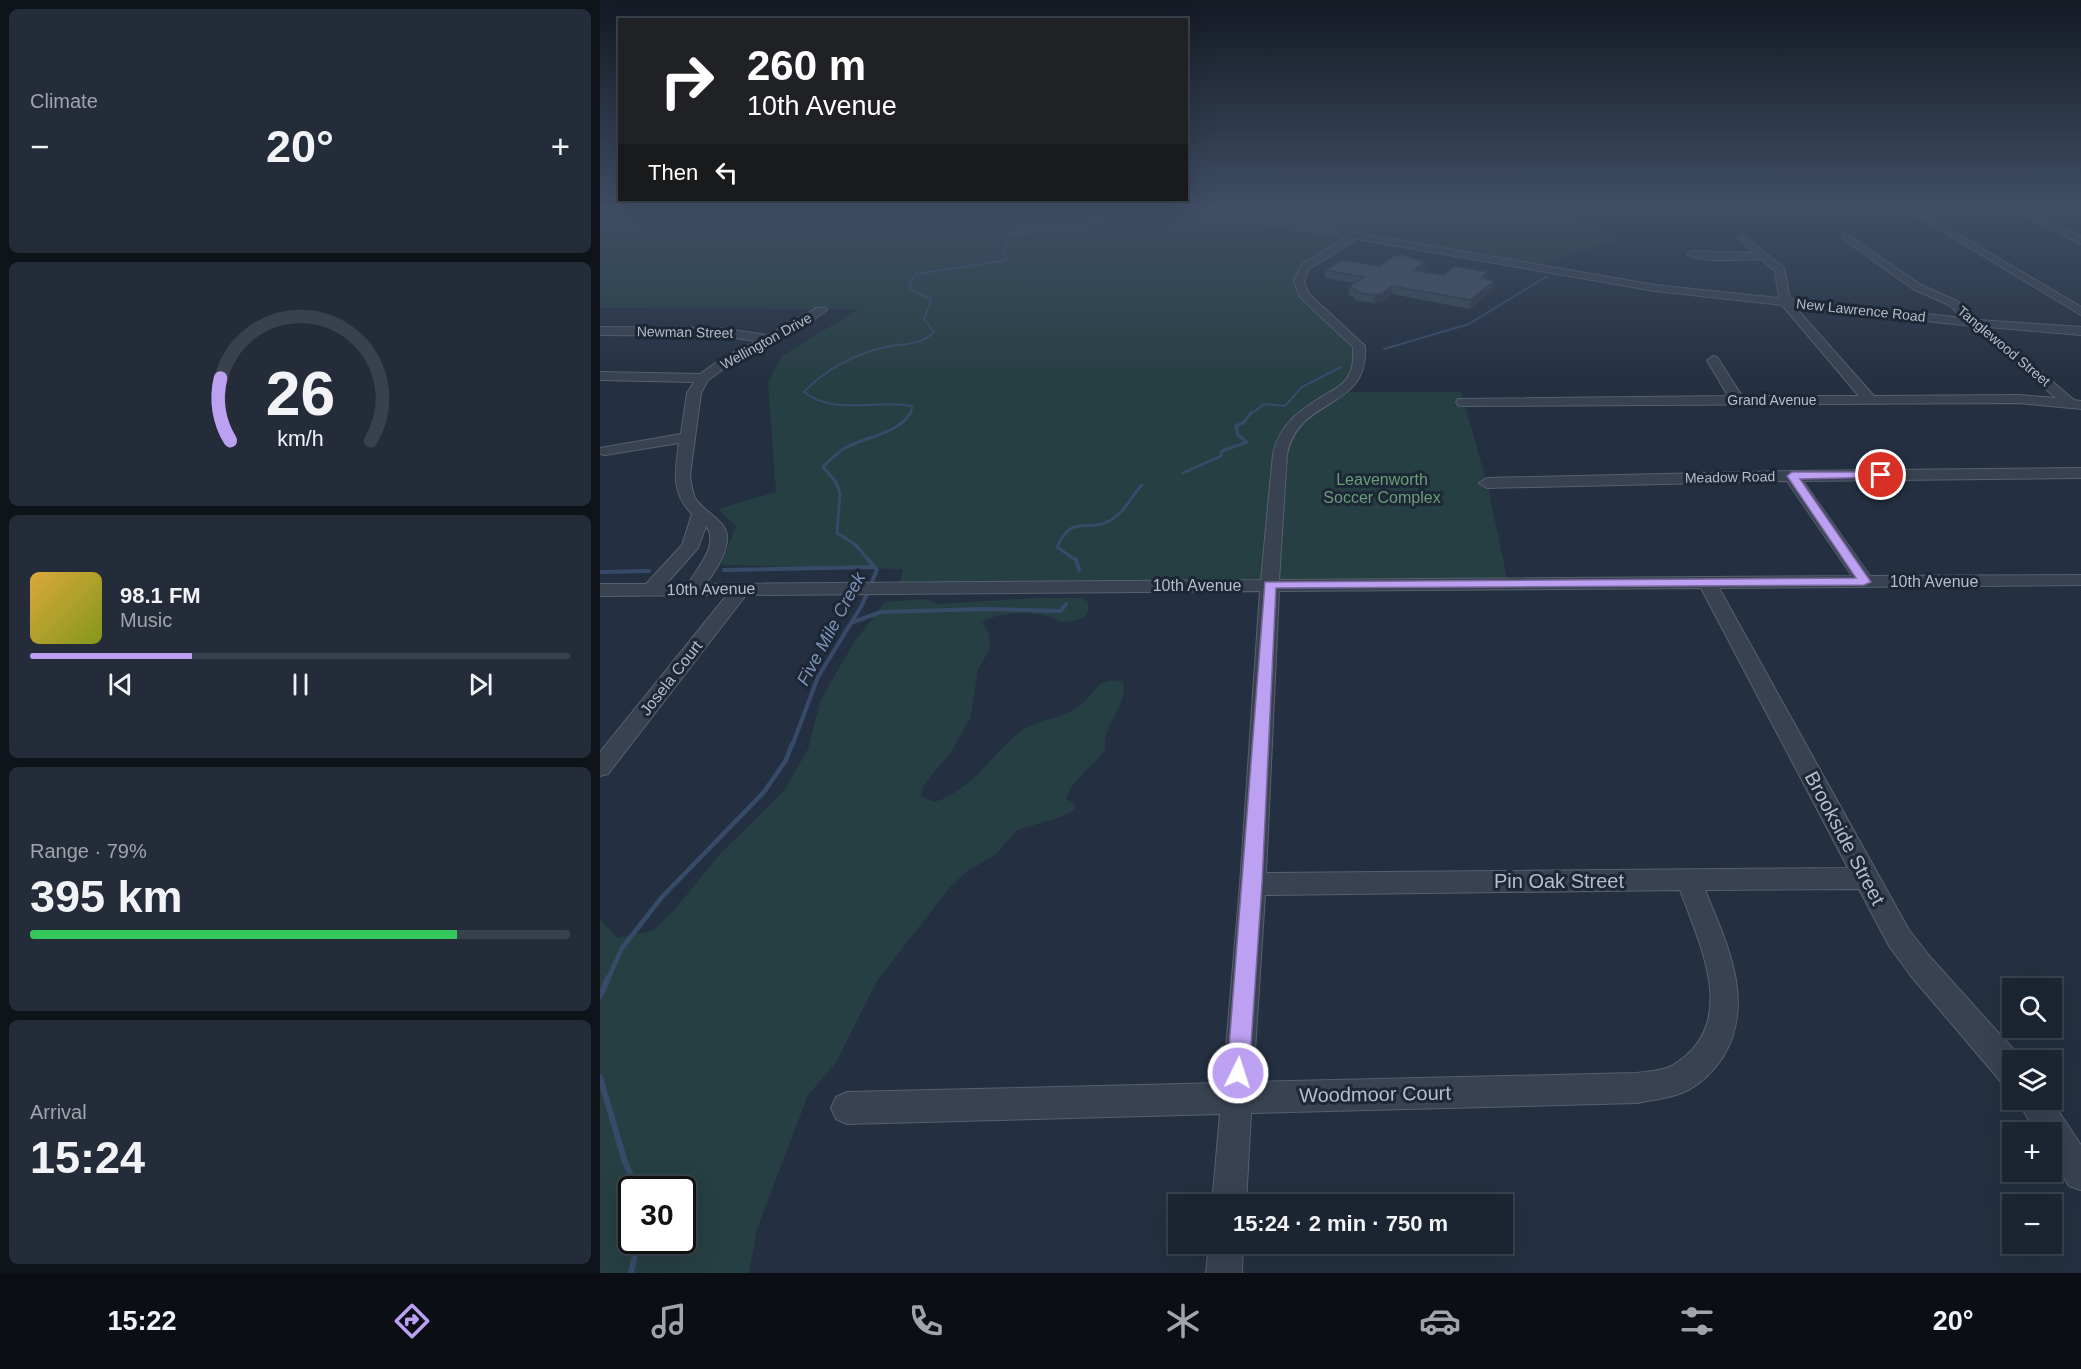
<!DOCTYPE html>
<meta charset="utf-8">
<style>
body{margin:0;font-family:Helvetica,sans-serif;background:#242c39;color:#f1f3f6;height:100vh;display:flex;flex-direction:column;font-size:22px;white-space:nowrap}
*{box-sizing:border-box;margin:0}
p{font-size:20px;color:#a0a4ab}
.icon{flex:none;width:33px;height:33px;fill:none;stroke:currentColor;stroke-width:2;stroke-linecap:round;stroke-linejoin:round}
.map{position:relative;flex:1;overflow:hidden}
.drawer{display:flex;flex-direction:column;gap:9px;padding:9px;background:#0f141b;width:600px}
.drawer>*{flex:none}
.guide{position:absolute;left:18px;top:18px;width:570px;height:183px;border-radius:0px;box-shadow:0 6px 24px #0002,0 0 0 2px #39414d;background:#202124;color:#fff;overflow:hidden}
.controls{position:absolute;left:1402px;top:978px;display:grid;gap:12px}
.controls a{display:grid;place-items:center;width:60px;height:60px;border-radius:0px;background:#1b2431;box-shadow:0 6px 24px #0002,0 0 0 2px #39414d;font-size:30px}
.speed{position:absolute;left:18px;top:1176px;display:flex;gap:12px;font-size:30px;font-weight:700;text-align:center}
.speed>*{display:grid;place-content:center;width:78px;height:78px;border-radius:50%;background:#1b2431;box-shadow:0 6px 24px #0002,0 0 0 2px #39414d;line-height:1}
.speed .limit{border:3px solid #111;border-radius:9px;background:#fff;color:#111}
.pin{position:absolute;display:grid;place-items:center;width:51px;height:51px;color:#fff;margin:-26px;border:3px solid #fff;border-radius:50%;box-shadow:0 2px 6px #0007}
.me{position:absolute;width:66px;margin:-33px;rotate:4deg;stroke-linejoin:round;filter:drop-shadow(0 0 4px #0008)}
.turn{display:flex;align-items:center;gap:21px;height:126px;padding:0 30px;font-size:27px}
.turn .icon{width:78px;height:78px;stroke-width:2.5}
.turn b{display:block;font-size:42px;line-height:51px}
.then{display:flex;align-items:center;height:57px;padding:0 30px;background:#0003;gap:12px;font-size:22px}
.big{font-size:45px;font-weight:800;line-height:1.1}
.drawer .widget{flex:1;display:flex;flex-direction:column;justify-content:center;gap:9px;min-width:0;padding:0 21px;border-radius:9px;background:#242c39}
.drawer .dial{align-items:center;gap:0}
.dial svg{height:156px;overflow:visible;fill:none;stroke:#39414d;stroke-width:7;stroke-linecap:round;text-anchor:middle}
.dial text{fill:#f1f3f6;stroke:none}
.song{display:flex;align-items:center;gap:18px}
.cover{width:72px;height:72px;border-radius:9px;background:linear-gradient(135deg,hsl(40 70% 55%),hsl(70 70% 35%))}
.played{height:6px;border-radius:3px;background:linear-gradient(90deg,#bca0f2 30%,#39414d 30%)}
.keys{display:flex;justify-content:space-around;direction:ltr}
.heat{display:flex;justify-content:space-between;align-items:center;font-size:33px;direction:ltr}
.charge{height:9px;border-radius:4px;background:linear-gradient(90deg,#34c759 79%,#39414d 0)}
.trip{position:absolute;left:568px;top:1194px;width:345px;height:60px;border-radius:0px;background:#1b2431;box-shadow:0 6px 24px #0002,0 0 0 2px #39414d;font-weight:800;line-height:60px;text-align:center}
.dock{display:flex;height:96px;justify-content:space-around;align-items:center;background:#0b0e14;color:#a0a4ab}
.dock .icon{width:42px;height:42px}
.dock .active{color:#bca0f2}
.dock b{font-size:27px;color:#f1f3f6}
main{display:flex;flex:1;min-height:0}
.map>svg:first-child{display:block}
.green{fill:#263f42;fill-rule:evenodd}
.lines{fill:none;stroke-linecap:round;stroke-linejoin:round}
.stream-far4{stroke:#374b69;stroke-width:2}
.stream-far3{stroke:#374b69;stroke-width:3}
.stream-far2{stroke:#374b69;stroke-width:4}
.stream-far1{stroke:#374b69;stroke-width:4.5}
.stream{stroke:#374b69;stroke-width:6}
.minor-casing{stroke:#56606e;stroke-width:2}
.minor{fill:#384251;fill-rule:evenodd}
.wall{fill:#3a4758}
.shaded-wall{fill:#303947}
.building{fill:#445266;stroke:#303947;stroke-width:1.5}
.route{fill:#bca0f2;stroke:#7a689d;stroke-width:1.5}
.labels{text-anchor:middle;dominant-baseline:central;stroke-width:6;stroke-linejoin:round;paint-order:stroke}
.far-street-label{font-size:14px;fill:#b5bdcb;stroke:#1d2736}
.park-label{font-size:16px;fill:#6a9e77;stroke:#1d2736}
.street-label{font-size:16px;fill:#b5bdcb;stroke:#1d2736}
.water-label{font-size:18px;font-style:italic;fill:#7b93b4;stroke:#1d2736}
.near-street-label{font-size:20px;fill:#b5bdcb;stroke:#1d2736}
</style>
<main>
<section class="drawer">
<div class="widget"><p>Climate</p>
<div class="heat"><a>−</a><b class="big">20°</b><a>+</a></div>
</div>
<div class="widget dial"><svg viewBox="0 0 100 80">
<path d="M14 69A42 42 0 1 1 86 69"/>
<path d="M14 69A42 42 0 0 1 9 37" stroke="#bca0f2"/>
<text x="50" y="56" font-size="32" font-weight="700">26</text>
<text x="50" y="72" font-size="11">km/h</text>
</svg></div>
<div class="widget">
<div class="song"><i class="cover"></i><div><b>98.1 FM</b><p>Music</p></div></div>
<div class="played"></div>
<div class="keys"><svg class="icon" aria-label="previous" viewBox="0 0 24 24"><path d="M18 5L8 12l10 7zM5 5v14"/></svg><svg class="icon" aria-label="pause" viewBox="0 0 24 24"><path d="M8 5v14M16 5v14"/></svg><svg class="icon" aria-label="next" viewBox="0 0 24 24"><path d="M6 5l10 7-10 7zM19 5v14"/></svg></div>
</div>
<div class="widget"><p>Range · 79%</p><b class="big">395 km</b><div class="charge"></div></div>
<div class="widget"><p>Arrival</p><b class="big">15:24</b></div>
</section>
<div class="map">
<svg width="1481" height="1273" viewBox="0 0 1481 1273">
<rect width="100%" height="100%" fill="#243041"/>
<path class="green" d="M0,205H956L1015,240L936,266L755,236L705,267L700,288L747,333L761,357L741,392H861L887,483L908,583L299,587L303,569L121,565L136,526L118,509L176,492L168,383L182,356L259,309L0,308Z
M436,598H482L488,602L489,610L485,617C479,619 473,622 466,622C458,622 451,616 443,615C425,612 396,612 382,623L389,634L390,649L378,669L370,719L350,753L323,786L321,796L334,802C374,790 391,753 423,730C439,719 462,718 478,707C497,694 494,677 523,681C529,708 502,720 505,751C494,765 470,782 466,799L474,803L475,809L461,817L417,830L395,855L366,872L350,887L277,981L235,1064L208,1095L157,1229L149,1273H0V919L17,938L52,931L75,909L120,854L184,791L208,749L221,699L255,641L285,602L325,599L338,604ZM32,1190H82V1240H32Z"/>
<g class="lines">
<path class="stream-far4" d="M784,349L869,324L947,276
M311,414L312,406C277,399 234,416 204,392C224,370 257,353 286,347C304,343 320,346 334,332L324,319L331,300L311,289L309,285L316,274L402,261L408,257L404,252L407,238L412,233L470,229L502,219V210L506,205
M651,414L664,404L685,406L702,387L741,367"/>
<path class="stream-far3" d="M583,473L621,456L622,451L647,442L638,435L636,426L643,423L652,412
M269,561L256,545L237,533L240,493L236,482L223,467C230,460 237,453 245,448C266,436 298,435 311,412
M477,561L457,547C473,512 487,534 511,520C526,511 531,496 542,485"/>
<path class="stream-far2" d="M476,559L479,570
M124,570L274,567
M0,572L49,571
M253,622L281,612L385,609L461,611L466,604
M192,746L218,677L262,605L277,570L268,559"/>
<path class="stream-far1" d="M8,979L22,948L62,897L164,792L186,760L192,744"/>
<path class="stream" d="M0,996L8,978
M0,1077L25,1162L37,1190
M31,1273L38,1240"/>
<defs>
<path id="minor" d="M576,205H595L1055,285L1179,298L1175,271L1161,259C1143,259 1101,264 1087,254L1092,251L1154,253L1138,238L1143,235L1184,268L1190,299L1363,318L1349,305L1313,289L1242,238V234L1245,233L1321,285L1357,301L1379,320L1481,327V335L1388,327L1474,400L1481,401V409L1419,403L863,406L858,405L856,402L858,399L1128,396L1107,360L1113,356L1117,357L1142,396H1259L1182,305L1055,291L757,239L709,269L704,281L709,294L765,346C769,412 700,394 687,454L679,580L1252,576L1187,481L887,488L879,483L887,478L1192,471L1481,468V478L1203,481L1270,576L1481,575V585L1119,588L1309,930L1331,958L1423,1060H1413V1087L1402,1083L1311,976L1289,946L1259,889L1105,890C1127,944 1156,1002 1123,1057C1115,1069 1103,1082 1090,1089C1074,1098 1055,1099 1037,1103L651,1113L646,1204H612L620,1114L247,1124L236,1119L231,1108L236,1097L247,1092L623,1083L640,884L660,591L146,595L8,774L0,776V752L127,595L0,596V584H46L82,545L92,514C71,493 75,471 79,443L5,455L0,454V448L81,434L87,393L94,382L0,380V372L100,374L121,359L157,341L119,336L0,335V327L119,328L168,335L217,308H225L227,310L209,323L129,365L108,380L101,393L90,475C91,483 92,491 95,498C105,515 133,521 126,546C123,560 114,572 106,584L661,580L673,454C680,422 702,409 728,393C736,389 745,383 749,375C754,366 753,357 753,347L700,297L694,281L701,265L747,237L580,208ZM1195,307L1373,326L1456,398L1419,395L1274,396ZM106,526C120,544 97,569 88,584H66L98,548ZM1101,588L1248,868L666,873L679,591ZM1080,890C1101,947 1140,1025 1073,1065C1063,1071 1048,1071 1037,1073L653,1082L665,895Z
M1022,205H1030L1033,209L1026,211Z
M1127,205H1143L1121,212L1117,209Z
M1192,205H1206L1218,210L1214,213Z
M1299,205H1309L1481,307V315Z
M1406,205H1417L1481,237V244Z
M1417,1100H1451L1481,1145V1190L1469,1186L1452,1158V1132H1436Z
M609,1244H643L642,1273H606Z"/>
</defs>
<use href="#minor" class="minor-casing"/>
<use href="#minor" class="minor"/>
</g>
<path class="wall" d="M780,266L825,269L822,271L843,275L888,272V279L894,281V289L870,309L792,294L782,302L774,303L755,300V297L749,295V287L754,283L725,278V270Z"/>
<path class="shaded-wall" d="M826,262L825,269L814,278V270Z
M888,272V280L881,278Z
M894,281V289L870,309L871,300Z
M792,286V294L782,302L774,303V295Z"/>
<path class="building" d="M802,255L826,262L814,270L843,275L855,266L888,272L881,278L894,281L871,300L792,286L782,294L774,295L755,292L757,290L749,287L764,277L725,270L743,260L780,266L794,256Z"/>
<linearGradient id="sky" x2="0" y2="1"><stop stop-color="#141a24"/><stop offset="0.54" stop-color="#3f4e65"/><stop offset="1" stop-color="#3f4e65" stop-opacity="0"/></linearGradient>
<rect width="1481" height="383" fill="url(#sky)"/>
<path class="route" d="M1281,472L1286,475L1285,477L1200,479L1271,582L1264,585L676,588L662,884L649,1073L646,1081L638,1084L631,1081L627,1073L665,582L1256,578L1187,476L1192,472Z"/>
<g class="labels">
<g class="far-street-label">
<text transform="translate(1261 310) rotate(6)">New Lawrence Road</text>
<text transform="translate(85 332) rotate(1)">Newman Street</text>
<text transform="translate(166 341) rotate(-29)">Wellington Drive</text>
<text transform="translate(1404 346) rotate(40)">Tanglewood Street</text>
<text x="1172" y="400">Grand Avenue</text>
<text transform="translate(1130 477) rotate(-1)">Meadow Road</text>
</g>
<g class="park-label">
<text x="782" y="479">Leavenworth<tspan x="782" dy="18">Soccer Complex</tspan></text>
</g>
<g class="street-label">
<text x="1334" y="581">10th Avenue</text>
<text x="597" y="585">10th Avenue</text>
<text transform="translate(111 589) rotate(-1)">10th Avenue</text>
<text transform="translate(71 678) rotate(-52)">Josela Court</text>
</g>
<g class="water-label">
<text transform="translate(231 629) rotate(-62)">Five Mile Creek</text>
</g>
<g class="near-street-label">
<text transform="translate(1245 838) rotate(62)">Brookside Street</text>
<text x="959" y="881">Pin Oak Street</text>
<text transform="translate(775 1094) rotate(-1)">Woodmoor Court</text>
</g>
</g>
</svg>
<div class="controls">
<a><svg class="icon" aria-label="search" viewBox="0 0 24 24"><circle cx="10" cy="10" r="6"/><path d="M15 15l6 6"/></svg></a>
<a><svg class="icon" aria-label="layers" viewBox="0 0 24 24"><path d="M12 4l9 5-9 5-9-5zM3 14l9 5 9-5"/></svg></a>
<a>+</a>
<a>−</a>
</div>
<div class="speed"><div class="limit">30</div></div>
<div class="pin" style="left:1281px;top:475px;background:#d93025"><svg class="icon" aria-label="arrive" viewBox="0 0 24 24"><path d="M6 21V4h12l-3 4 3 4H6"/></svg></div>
<svg class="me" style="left:638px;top:1073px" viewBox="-20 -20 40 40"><circle r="17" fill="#bca0f2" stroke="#fff" stroke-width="3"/><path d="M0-11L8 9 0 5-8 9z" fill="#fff"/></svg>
<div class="trip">15:24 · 2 min · 750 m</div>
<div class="guide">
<div class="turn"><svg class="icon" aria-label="right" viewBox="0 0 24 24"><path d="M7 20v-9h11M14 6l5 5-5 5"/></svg><div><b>260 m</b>10th Avenue</div></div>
<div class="then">Then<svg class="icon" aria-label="left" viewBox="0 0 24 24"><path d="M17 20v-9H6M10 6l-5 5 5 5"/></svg></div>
</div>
</div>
</main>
<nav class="dock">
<b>15:22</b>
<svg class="icon active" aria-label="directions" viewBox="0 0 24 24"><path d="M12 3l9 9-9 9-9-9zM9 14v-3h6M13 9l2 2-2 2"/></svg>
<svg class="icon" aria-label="music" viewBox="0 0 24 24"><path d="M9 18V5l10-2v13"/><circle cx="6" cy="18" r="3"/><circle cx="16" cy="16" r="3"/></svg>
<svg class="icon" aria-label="phone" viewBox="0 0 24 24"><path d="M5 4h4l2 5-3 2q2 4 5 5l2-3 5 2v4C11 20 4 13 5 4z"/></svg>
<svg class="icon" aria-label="climate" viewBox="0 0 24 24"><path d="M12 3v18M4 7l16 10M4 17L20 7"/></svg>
<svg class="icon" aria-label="car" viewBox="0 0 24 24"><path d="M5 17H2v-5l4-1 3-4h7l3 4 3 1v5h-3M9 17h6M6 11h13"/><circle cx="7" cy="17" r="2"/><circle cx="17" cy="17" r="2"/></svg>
<svg class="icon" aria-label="filters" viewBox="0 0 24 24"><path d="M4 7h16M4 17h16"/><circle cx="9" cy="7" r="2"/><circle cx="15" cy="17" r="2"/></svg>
<b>20°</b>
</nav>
